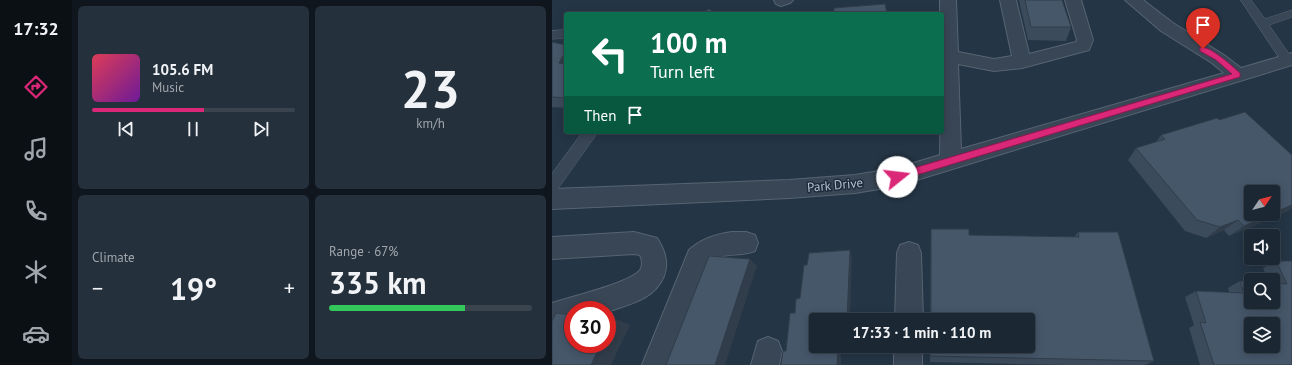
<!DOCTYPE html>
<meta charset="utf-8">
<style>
body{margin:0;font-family:"PT Sans",sans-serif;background:#24303c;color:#f1f3f6;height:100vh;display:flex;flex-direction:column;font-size:15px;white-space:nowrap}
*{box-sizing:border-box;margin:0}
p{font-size:13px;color:#a0a6ac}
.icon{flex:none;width:22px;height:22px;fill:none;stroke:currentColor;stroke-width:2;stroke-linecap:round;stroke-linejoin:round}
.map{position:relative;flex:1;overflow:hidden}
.details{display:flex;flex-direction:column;gap:6px;padding:6px;background:#0f161d;width:480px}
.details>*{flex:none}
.guide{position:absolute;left:12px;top:12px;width:380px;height:122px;border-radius:4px;box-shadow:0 2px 10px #0003,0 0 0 1px #39444f;background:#0b6e4f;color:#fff;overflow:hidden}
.needle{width:26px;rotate:55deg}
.tools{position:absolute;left:692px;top:185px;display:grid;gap:8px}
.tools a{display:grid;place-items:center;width:36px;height:36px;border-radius:4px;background:#1b2834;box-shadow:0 2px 10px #0003,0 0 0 1px #39444f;font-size:20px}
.speed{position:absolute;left:12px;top:301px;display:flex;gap:8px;font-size:20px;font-weight:700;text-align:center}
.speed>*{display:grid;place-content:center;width:52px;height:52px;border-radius:50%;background:#1b2834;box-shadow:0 2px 10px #0003,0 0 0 1px #39444f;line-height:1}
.speed .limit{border:6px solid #d22;background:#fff;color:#111}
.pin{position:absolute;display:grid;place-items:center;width:34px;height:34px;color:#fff;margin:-41px -17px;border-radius:50% 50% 50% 0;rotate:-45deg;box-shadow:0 0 4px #0007}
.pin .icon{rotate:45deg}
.me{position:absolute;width:44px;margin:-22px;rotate:74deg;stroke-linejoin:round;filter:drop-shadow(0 0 3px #0008)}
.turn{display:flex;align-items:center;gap:14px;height:84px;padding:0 20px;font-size:18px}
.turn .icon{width:52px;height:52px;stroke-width:2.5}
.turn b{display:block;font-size:28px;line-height:34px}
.then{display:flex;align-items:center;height:38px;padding:0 20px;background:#0003;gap:8px;font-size:15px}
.big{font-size:30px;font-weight:700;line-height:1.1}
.details .tile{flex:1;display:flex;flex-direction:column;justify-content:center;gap:6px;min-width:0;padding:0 14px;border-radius:6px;background:#24303c}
.details .dial{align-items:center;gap:0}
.dial b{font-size:52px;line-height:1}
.song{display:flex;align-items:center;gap:12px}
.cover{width:48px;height:48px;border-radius:6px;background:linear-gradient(135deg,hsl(350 70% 55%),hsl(280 70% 35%))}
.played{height:4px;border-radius:2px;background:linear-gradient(90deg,#db2777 55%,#39444f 55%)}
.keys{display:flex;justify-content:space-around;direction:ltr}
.heat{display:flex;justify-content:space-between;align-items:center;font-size:22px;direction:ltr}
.charge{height:6px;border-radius:3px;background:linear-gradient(90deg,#34c759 67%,#39444f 0)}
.details .tiles{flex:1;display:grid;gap:6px;grid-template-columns:repeat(2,1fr)}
.trip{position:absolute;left:257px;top:313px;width:226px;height:40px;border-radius:4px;background:#1b2834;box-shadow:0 2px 10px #0003,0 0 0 1px #39444f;font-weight:700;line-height:40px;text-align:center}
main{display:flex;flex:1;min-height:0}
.menu{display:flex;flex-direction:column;width:72px;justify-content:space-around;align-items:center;background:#0b1015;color:#a0a6ac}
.menu .icon{width:28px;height:28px}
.menu .active{color:#db2777}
.menu b{font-size:18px;color:#f1f3f6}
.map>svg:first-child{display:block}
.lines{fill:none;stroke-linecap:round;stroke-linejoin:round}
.lane-casing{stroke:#576472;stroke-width:1}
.street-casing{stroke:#576472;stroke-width:2}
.lane{fill:#394655;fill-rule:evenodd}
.street{fill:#394655;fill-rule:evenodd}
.wall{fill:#3c4b5b}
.shaded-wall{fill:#313d4a}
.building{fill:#46576a;stroke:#313d4a;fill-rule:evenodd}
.route{fill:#db2777;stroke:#8e194d}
.labels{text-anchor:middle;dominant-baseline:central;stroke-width:3;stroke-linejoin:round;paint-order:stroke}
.street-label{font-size:13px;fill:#b6c1ce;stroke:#1d2b3a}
</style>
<main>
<nav class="menu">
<b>17:32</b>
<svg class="icon active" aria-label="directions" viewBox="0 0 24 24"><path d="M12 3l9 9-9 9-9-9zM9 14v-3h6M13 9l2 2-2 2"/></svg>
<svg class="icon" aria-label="music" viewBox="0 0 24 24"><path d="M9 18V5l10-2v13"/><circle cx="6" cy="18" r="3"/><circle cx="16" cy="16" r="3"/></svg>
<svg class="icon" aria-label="phone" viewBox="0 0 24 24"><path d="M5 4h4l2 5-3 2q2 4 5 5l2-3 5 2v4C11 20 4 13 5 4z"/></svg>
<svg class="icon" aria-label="climate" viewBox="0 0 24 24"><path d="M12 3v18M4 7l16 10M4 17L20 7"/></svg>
<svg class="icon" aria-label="car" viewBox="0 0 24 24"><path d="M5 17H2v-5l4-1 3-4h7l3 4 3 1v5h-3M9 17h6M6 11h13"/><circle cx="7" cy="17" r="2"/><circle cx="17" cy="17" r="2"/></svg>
</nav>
<section class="details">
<div class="tiles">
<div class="tile">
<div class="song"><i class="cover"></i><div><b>105.6 FM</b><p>Music</p></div></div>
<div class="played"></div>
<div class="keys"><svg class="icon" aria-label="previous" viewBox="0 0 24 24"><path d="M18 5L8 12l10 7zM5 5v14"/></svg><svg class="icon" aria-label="pause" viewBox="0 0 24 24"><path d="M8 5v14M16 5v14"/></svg><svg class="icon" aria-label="next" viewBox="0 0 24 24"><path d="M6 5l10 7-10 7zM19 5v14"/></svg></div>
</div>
<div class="tile dial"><b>23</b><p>km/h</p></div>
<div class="tile"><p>Climate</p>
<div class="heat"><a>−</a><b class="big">19°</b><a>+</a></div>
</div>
<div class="tile"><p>Range · 67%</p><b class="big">335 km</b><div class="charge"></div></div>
</div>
</section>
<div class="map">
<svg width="740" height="365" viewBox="0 0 740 365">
<rect width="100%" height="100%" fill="#243545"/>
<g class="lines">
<defs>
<path id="lane" d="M689,0H699L713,19L740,10V17L717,25L740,58L739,63H731Z
M14,30V38L0,39V31Z
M31,132H46L5,190L0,192V174Z"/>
<path id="street" d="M222,0H241L238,3L229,6L224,4Z
M388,0H404L406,52L442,59L460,56L448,0H464L477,54L524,42L525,40L513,0H529L541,40L537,50L470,68L442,71L406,64L409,149L672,73L660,63L609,31L573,0H591L621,23L672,55L689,68L740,53V65L345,186L303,193L237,198L0,209V189L237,180L303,175L345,168L388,155L390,14H388Z
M82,232L105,238C113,250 117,263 112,276C102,300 77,304 55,312V310H21V323L0,329V303C18,297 78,283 88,270C91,266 90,260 88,255L82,254L0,259V237Z
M180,232H194L203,235L206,243L203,251C185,258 171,250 156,265L118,365H90L137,250C149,239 164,234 180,232Z
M357,242L366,245L369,253L371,320H343L345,253L348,245Z
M216,337L226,341L230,351L227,365H199L206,341Z
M342,346H370V365H342Z"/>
</defs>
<use href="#lane" class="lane-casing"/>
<use href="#street" class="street-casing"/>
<use href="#lane" class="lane"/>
<use href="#street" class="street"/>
</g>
<path class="wall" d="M467,0H510L519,27L514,41L476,40Z
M0,42L14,45V108L0,107Z
M667,120L740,155V208L734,212L677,236L672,230L654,238L633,231L576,160L584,148L604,142L609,135Z
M379,229L417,235L522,237L526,232L602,361L593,365H514L378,362V346H476V320H378Z
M300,258L264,346H297V350L289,351V365H229L234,351L243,313L248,298Z
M724,261H740V365H648L637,328L642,325L633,297L644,291L677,292L676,288L688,281L721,302V280H716L711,268Z"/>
<path class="shaded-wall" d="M14,50V71L7,63Z
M740,205V208L734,212L677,236L692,226L719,214H721V213Z
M686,220L672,230L654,238L668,227Z
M298,250L300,258L298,320H295Z
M198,259L205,266L173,365H163Z
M62,318L78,325L59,365H39L49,344H55V333Z
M286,346L289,351V365H285Z
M294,346H297V350Z"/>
<path class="building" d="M473,0H510L519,27H479Z
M333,4L335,14H282V8Z
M157,9L164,14H149Z
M0,42L14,45V50L7,63L14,64V98L0,97Z
M693,112L740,155V205L721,213V192H699V214H719L692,226L686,220L668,227L645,220L584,148L613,139L609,135L665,118L667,120Z
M379,229H417V235L527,237L526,232H566L602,361L378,356V346H476V320H379Z
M298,250L295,320H264V346H289H286L285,365H229L231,351H234L238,313H243L244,299L248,298L252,265H255L257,253Z
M157,256L198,259L163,365H114Z
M724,261H740V365H662L648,322L654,323L644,291L692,293L688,281L699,282V302H721V283L735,284ZM699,324H721V346H699Z
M4,313L21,315V344H49L39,365H0V321Z
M55,318H62L55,333Z"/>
<path class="route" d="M648,47C659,46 680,66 688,73V77L345,181L341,177L345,173L680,74L664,60L648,51Z"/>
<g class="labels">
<g class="street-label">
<text transform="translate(283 185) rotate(-5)">Park Drive</text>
</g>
</g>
</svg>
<div class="tools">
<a><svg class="needle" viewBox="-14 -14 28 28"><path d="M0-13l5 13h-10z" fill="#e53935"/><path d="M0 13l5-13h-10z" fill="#a0a6ac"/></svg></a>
<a><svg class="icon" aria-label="sound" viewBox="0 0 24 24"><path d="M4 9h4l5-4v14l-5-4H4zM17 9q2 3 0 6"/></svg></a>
<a><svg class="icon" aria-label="search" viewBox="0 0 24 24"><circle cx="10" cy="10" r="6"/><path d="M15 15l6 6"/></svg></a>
<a><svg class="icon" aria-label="layers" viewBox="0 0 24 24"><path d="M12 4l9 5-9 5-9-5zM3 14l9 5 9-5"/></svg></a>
</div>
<div class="speed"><div class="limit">30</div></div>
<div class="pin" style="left:651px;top:49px;background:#d93025"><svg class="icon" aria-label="arrive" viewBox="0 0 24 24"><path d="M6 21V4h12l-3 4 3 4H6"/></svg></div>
<svg class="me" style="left:345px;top:177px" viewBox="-20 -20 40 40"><circle r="19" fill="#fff"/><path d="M0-13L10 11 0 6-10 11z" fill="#db2777"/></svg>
<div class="trip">17:33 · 1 min · 110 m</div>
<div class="guide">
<div class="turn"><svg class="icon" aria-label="left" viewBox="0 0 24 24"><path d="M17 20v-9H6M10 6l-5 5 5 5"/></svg><div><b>100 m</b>Turn left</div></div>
<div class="then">Then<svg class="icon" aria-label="arrive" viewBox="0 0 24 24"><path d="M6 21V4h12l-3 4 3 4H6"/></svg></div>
</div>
</div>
</main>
